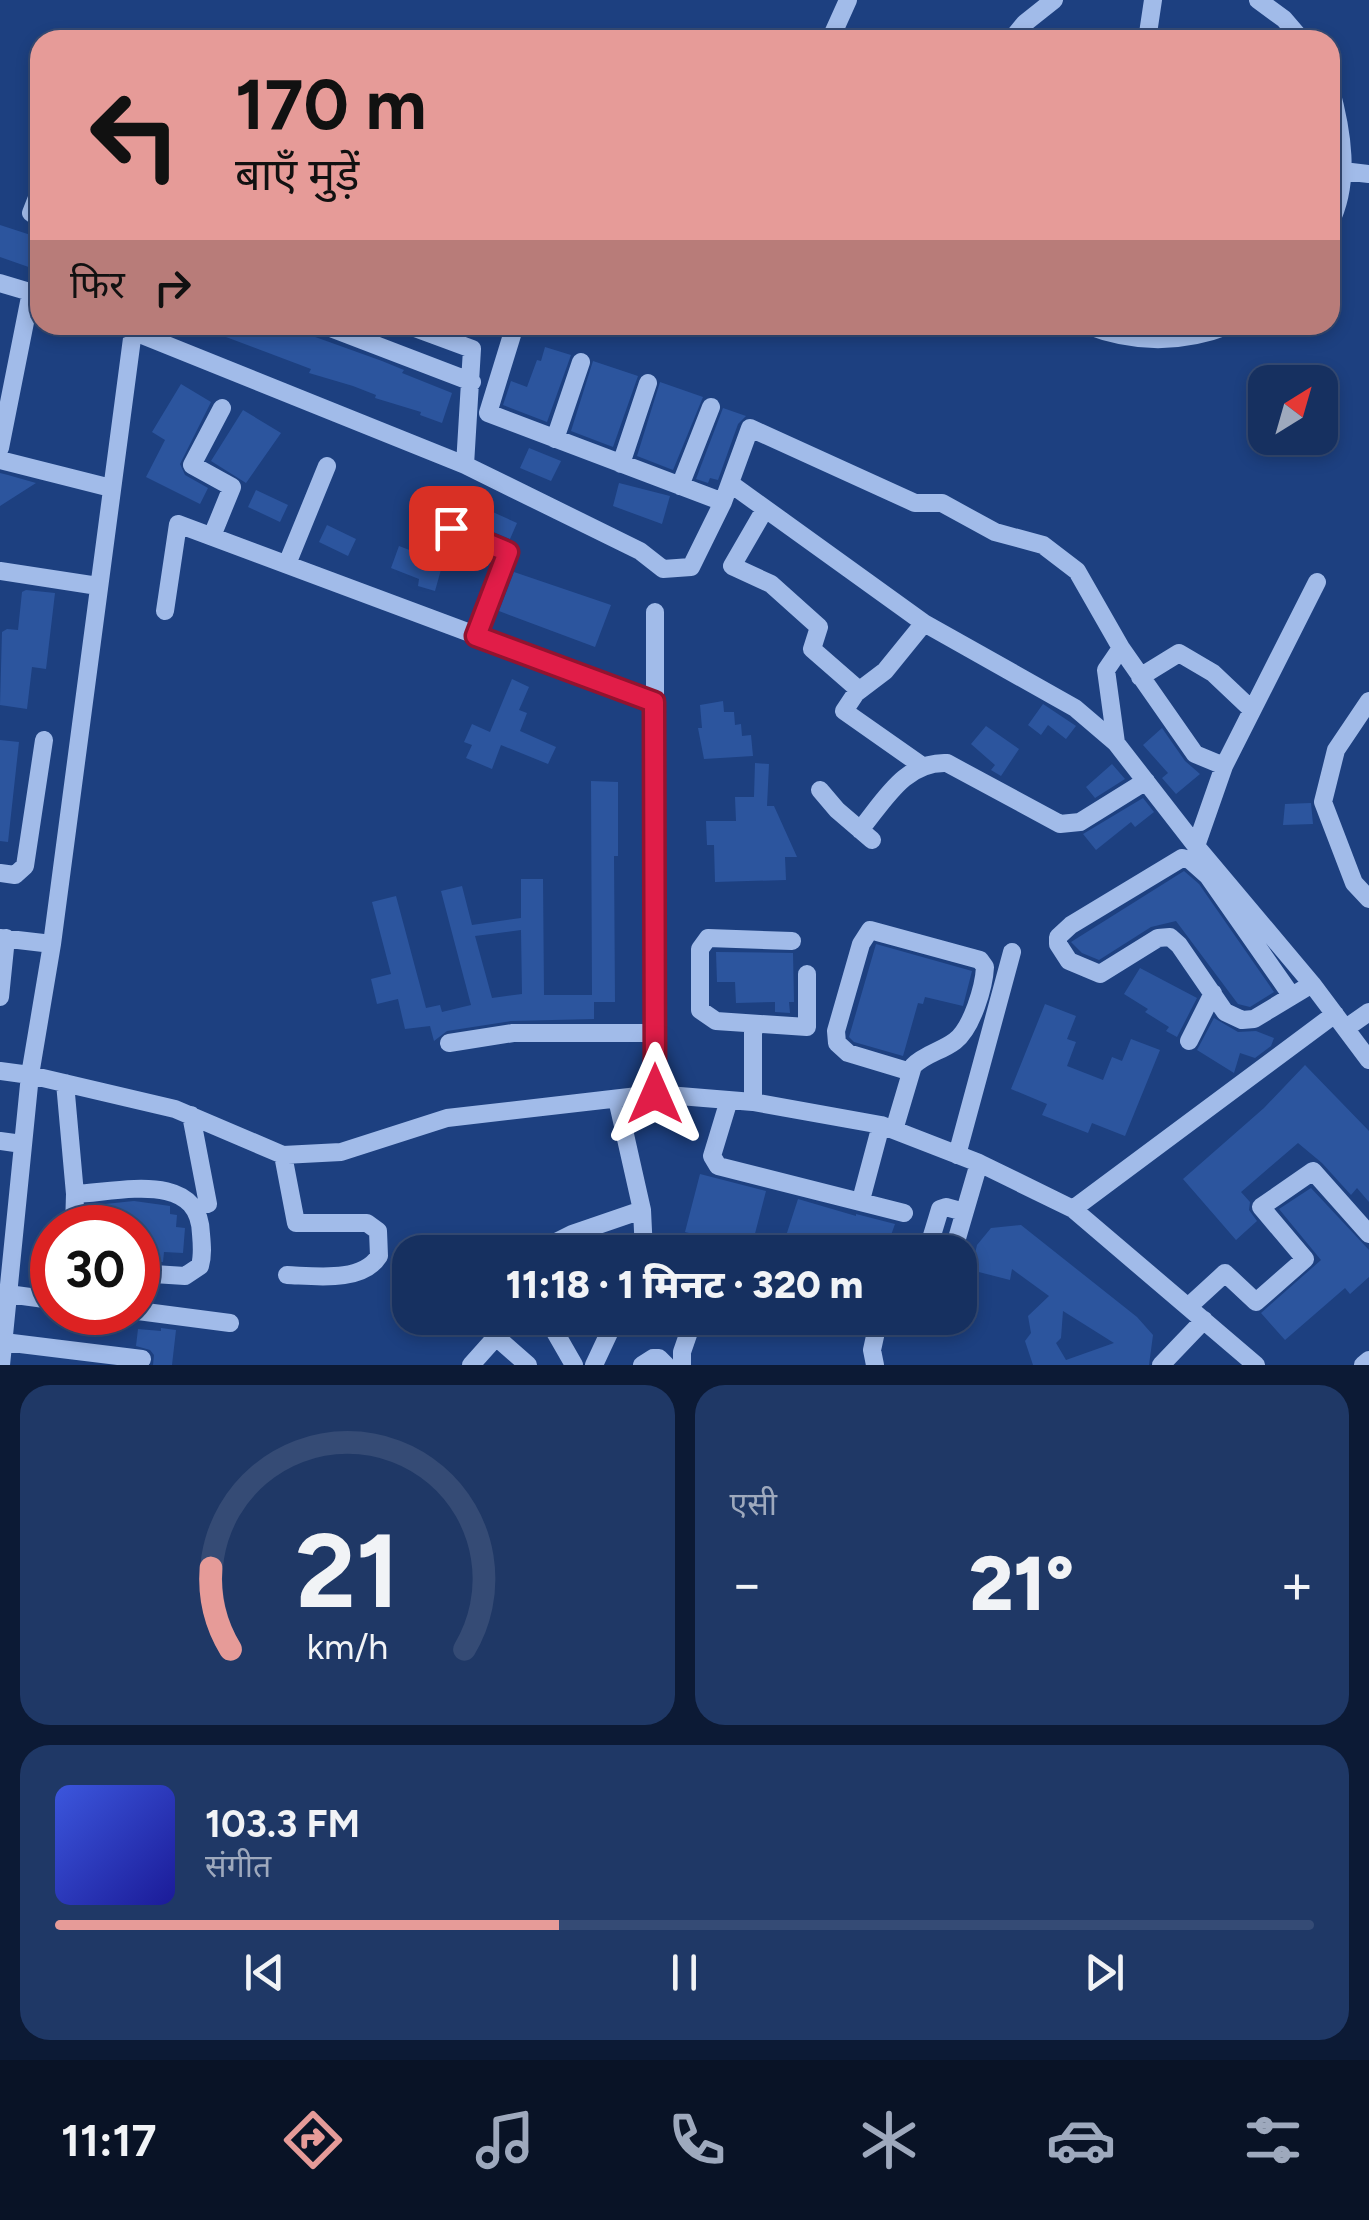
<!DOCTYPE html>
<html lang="hi">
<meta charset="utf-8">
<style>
body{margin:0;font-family:Figtree,"Noto Sans Devanagari",sans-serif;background:#1f3866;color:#f1f3f6;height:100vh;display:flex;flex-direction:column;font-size:38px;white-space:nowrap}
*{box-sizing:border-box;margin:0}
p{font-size:32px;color:#9ea9bd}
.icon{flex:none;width:55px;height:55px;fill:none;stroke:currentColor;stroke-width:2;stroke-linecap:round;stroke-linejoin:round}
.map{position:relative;height:1365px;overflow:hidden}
.details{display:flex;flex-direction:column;gap:20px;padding:20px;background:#0c1a35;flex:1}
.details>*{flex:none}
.hud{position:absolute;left:30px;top:30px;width:1310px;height:305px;border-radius:30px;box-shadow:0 5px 15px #0003,0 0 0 2px #354b75;background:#e69b98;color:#111;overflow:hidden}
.needle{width:65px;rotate:37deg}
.buttons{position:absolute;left:1248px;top:365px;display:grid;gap:20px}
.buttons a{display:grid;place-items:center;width:90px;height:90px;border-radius:20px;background:#163060;box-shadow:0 5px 15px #0003,0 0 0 2px #354b75;font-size:50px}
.speed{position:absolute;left:30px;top:1205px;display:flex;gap:20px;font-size:50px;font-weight:700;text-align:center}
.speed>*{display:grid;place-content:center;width:130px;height:130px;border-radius:50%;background:#163060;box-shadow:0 5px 15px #0003,0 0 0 2px #354b75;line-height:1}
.speed .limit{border:15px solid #d22;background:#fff;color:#111}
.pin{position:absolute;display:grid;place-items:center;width:85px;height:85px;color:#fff;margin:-42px;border-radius:20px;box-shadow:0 5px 15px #0006}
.me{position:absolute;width:110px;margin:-55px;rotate:0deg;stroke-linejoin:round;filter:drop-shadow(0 0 8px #0008)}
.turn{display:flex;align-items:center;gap:35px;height:210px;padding:0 40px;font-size:45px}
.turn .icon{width:130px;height:130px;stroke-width:2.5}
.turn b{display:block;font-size:70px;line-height:85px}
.then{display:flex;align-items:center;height:95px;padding:0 40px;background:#0003;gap:20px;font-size:38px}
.big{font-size:75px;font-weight:800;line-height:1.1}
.details .card{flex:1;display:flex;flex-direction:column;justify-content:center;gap:15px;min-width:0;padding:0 35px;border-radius:30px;background:#1f3866}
.details .dial{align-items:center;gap:0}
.dial svg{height:260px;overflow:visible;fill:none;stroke:#354b75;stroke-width:7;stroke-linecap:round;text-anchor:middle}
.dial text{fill:#f1f3f6;stroke:none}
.song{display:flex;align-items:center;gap:30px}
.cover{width:120px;height:120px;border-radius:15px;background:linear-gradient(135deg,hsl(230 70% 55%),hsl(240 70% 35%))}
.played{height:10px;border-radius:5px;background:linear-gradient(90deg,#e69b98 40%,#354b75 40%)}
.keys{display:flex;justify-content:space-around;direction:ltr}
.heat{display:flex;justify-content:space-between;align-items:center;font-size:55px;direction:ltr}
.details .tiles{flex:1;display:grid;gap:20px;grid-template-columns:1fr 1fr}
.card:last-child{grid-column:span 2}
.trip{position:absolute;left:392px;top:1235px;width:585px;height:100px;border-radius:30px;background:#163060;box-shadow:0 5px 15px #0003,0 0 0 2px #354b75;font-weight:800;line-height:100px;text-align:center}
.dock{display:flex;height:160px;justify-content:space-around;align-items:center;background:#091326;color:#9ea9bd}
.dock .icon{width:70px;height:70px}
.dock .selected{color:#e69b98}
.dock b{font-size:45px;color:#f1f3f6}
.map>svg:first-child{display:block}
.building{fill:#2c559e;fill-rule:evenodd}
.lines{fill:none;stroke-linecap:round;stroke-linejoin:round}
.minor{stroke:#a1bbe9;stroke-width:18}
.route-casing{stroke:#92132f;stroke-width:25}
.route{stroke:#e11d48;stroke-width:18}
</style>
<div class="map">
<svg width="1369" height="1365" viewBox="0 0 1369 1365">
<rect width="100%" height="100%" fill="#1d4080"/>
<path class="building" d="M0,225L40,238V271L0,257Z
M194,325H282L382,361L404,370L402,373L452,393L442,423L420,415L421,412L375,398L376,395L353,386L309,373L311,369Z
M545,347L571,355L547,422L503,405L511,381L527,387L537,360L541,361Z
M593,361L638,376L613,447L571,431Z
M660,382L703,397L673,470L637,456Z
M181,384L211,402L180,464L185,475L208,488L200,504L146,477L165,440L152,432Z
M723,408L746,416L738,424L718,480L710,478L708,483L696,479Z
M243,410L281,433L246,483L211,461Z
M529,448L561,461L551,481L520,468Z
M0,473L8,475L36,483L0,506Z
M619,483L670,496L662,524L613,506Z
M428,486L447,497L431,526L412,515Z
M256,490L288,505L280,522L248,507Z
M475,504L517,523L510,539L467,521Z
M327,525L356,539L348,556L319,542Z
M399,546L420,554L418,559L442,566L435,591L418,586L419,579L391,568Z
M514,572L611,605L595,647L499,611Z
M26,590L55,593L46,669L32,667L27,709L0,705L2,632L7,629L18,630L22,592Z
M512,679L529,687L519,710L527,713L520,731L556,747L548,764L501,745L492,769L466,758L472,745L464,742L472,724L490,732Z
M723,701L724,712H734L735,725L741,724L742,736L751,735L753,756L704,759L698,728H702L700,705Z
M1043,704L1076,726L1066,739L1048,725L1041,735L1028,725Z
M986,726L1019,749L1001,776L991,770L995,765L971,744Z
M1162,728L1185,761L1200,774L1176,794L1162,778L1168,773L1143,745Z
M0,740L19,742L8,842L0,841Z
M755,763L769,764L767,806H774L797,857H785L786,880L715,882L714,845H707L706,821H736L735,797H754Z
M1112,764L1125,779L1095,798L1086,787Z
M591,781L618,782V856H614L615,1002H594V1019L511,1021L447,1031L434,1041L430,1026L405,1029L398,999L377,1004L371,979L391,974L372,902L396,896L426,1008L440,1005L442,1012L471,1005L441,891L462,886L472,925L521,918V879H543L544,995H592ZM521,930L522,994L492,998L475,936Z
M1143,798L1154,812L1135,827L1131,822L1096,850L1083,834Z
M1311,803L1313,824L1283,825L1285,804Z
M1184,871L1199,884L1274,992L1250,1007L1238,1004L1176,921L1151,927L1099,960L1082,953L1071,942Z
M876,944L972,971L963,1006L925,997L923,1004L918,1003L903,1056L854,1042L849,1037Z
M716,952L793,953L794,1002H789L790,1013L775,1012V1002L736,1003L735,982H717Z
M1140,968L1197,998L1177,1037L1166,1031L1169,1027L1145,1012L1148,1009L1124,994Z
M1045,1004L1076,1016L1067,1039L1076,1042L1067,1066L1103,1080L1112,1057L1122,1061L1131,1039L1160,1050L1125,1136L1092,1123L1088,1133L1042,1115L1047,1104L1011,1089Z
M1214,1018L1238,1032L1256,1031L1274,1038L1271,1046L1255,1058L1240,1053L1234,1073L1197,1050Z
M1305,1065L1369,1131V1202L1357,1188L1351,1195L1322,1163L1298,1143L1241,1192L1250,1202L1249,1210L1257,1221L1236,1240L1183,1179L1264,1108Z
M700,1174L766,1191L751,1249L685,1232Z
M1311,1188L1369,1250V1277L1350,1294L1345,1288L1285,1340L1261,1313L1321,1260L1279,1209Z
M798,1199L856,1216V1214L895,1224L885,1252H811L813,1248L785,1239Z
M134,1201L170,1206V1214L177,1215L176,1227L185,1228L183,1253L164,1252L163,1262L138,1261V1228H93L95,1205Z
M1021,1225L1137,1317L1153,1335L1149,1365H1033L1025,1341L1031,1333L1028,1316L1049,1296L1012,1269L1010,1280L971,1270L977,1245L991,1228ZM1063,1311L1114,1343L1066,1360L1056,1343L1061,1338Z
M161,1328L176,1330L172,1365H153L154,1355L150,1350L136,1346L138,1329L161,1331Z"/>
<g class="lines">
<path class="minor" d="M1258,0L1284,19L1302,40
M830,40L848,0
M1011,40L1025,23L1054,0
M1147,40L1153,0
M1330,87C1342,130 1351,181 1330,223
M1343,171L1369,174
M40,190L31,213L40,216
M0,283L40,295
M117,325L465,465L640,551L663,569L691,567L723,502L750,428L915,503H942L995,532L1043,545L1077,571L1121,648L1195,754L1224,766
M323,325L472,382
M407,325L472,349L465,465
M1086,325C1134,344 1182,344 1230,325
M512,335L488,413L723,502
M555,439L581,362
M0,448L31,292
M0,460L111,488
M621,464L648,383
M731,484L924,623L1075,708L1116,743L1196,846L1312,984L1369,1060
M680,486L711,407
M765,509L732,566L771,584L819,627L812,649L859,690
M451,527L508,552L476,635
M212,536L232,487L192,465L222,408
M287,564L327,466
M0,571L98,586
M165,611L178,524L655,702
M1140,677L1179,653L1213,673L1250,708
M1369,701L1336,750L1323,802L1354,883L1369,899
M1116,743L1106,670L1121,648
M921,765L844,711L856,693L885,671L924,623
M820,790L837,810L872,840
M860,830C884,801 905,761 947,763L1060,824L1080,822L1146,781
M1196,846L1224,766L1317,582
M0,873L15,875L25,866L44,740
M0,938L52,944
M792,941L708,938L700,949V1010L716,1021L807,1027V974
M1291,995L1208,876L1190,860L1182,858L1071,925L1058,937V944L1069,961L1100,974L1158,938L1170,937L1179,945L1225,1012L1242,1020L1254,1019L1312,984
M0,997L6,938
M753,1024V1102
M1346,1028L1369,1012
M1189,1041L1213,993
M449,1043L513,1033H655
M0,1071L30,1075L175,1109L283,1155L341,1152L447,1118L655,1094L753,1102L881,1125L979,1163L1073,1209L1256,1365
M65,1083L75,1194L74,1228
M655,1094V612
M617,1099L642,1210L644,1252
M729,1100L712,1156L718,1166L904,1213
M191,1115L208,1204
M894,1130L913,1066C925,1054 942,1051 955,1041C972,1028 984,987 985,967L980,960L870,930L861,944L836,1031L837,1043L848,1053L911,1072
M0,1141L22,1144
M283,1155L296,1223H367L378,1231L379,1256C362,1283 315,1276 287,1275
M957,1155L1012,952
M75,1194C119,1192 199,1170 201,1234C202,1245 203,1255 200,1266L185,1276L138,1273
M861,1200L881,1125
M1073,1209L1335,1014
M536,1252L572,1234L642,1210
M927,1252L940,1209L946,1207L964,1212
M953,1252L979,1163
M8,1294L52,1300
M1188,1307L1225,1273L1256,1302L1305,1259L1261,1207L1313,1171L1369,1234
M138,1311L230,1323
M547,1318L574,1365
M845,1318L876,1327
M4,1342L142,1359
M1,1365L30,1075L52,944L133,331
M471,1365L496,1337L528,1365
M594,1365L616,1318
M642,1365L653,1358H659L666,1365
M682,1365V1352L691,1326
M875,1365L872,1350L879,1318
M1161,1365L1204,1320
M1363,1365L1369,1360"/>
</g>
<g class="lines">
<defs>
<path id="route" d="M451,528L508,552L476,636L654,702L655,1094"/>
</defs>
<use href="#route" class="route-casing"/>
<use href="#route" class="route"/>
</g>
</svg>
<div class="buttons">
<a><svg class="needle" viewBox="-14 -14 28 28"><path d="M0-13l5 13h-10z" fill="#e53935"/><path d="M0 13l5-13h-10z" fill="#9ea9bd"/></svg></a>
</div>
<div class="speed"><div class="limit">30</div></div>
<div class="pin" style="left:451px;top:528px;background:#d93025"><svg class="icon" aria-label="arrive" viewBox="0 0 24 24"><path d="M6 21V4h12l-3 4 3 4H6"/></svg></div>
<svg class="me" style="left:655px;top:1094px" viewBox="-20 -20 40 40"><path d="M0-17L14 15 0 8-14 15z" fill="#e11d48" stroke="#fff" stroke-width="4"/></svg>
<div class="trip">11:18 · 1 मिनट · 320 m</div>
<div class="hud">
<div class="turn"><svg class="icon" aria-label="left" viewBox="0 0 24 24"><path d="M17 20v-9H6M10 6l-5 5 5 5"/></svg><div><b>170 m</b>बाएँ मुड़ें</div></div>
<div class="then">फिर<svg class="icon" aria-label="right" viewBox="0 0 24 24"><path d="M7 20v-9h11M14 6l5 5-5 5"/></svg></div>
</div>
</div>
<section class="details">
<div class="tiles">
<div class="card dial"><svg viewBox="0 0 100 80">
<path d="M14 69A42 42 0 1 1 86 69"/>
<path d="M14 69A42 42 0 0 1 8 44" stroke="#e69b98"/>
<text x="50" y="56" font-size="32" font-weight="700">21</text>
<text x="50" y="72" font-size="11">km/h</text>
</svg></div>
<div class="card"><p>एसी</p>
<div class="heat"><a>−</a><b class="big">21°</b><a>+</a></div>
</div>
<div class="card">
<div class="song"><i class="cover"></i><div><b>103.3 FM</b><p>संगीत</p></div></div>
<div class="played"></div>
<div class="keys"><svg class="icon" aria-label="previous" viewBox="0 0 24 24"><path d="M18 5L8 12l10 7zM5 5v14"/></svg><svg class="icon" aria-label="pause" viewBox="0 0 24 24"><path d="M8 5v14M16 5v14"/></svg><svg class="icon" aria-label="next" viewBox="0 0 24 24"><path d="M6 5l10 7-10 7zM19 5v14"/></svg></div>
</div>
</div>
</section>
<nav class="dock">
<b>11:17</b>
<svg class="icon selected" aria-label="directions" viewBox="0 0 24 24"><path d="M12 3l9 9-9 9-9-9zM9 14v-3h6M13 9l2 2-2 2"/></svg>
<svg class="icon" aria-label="music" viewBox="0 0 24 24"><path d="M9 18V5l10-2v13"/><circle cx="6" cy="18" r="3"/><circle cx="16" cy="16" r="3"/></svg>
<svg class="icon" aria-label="phone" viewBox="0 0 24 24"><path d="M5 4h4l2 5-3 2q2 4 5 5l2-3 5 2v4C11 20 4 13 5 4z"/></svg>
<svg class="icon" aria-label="climate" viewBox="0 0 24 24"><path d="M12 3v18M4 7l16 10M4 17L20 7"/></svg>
<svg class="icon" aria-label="car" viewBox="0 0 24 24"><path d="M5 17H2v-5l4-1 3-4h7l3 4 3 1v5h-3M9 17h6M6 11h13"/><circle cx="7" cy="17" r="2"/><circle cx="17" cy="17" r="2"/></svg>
<svg class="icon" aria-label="filters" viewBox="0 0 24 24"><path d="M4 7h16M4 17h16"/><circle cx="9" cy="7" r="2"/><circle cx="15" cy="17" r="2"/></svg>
</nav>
